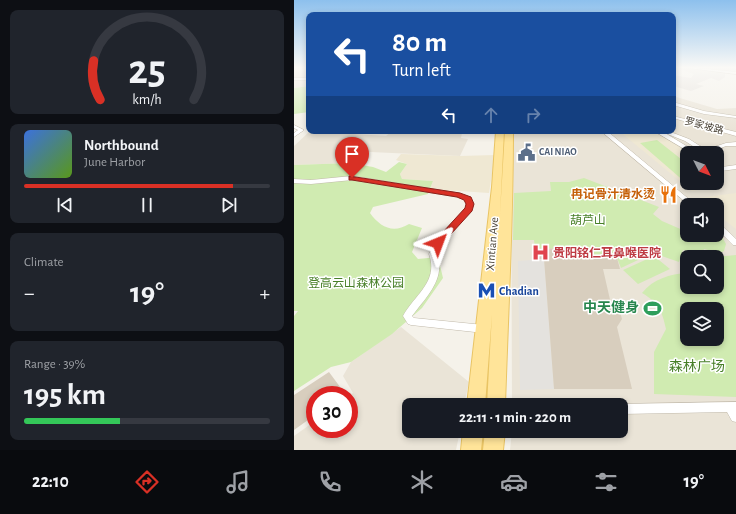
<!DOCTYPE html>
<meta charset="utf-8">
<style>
body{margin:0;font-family:"Alegreya Sans","Noto Sans SC",sans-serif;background:#20242c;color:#f1f3f6;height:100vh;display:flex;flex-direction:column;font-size:15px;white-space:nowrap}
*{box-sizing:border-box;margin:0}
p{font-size:13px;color:#9ea1a6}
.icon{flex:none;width:22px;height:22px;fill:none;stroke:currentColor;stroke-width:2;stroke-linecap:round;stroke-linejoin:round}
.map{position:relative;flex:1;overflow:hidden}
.details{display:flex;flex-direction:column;gap:10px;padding:10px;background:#0d0f14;width:294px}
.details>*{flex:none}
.guide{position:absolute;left:12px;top:12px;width:370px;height:122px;border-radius:8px;box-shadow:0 2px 6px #0003;background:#1a4fa0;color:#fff;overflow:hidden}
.needle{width:26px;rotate:132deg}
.tools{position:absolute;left:386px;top:146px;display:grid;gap:8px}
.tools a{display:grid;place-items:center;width:44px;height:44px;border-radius:8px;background:#171b24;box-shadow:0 2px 6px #0003;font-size:20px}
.speed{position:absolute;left:12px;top:386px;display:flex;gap:8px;font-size:20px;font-weight:700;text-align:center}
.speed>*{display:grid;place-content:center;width:52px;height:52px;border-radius:50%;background:#171b24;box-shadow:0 2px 6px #0003;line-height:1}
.speed .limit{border:6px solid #d22;background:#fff;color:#111}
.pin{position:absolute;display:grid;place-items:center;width:34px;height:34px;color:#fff;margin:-41px -17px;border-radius:50% 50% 50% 0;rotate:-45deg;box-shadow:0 0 4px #0007}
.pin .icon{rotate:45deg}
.me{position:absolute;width:44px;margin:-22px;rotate:44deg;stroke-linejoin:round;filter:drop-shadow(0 0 3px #0008)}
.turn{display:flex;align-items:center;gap:14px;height:84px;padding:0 20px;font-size:18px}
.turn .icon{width:52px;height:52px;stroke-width:2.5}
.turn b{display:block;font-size:28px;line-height:34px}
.lanes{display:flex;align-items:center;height:38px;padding:0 20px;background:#0003;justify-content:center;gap:20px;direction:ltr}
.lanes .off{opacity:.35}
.big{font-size:30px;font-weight:700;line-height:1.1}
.details .tile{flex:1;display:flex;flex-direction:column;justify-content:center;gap:6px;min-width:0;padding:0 14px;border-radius:8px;background:#20242c}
.details .dial{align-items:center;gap:0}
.dial svg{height:104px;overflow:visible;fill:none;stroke:#363941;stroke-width:7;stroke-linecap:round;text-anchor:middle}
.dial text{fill:#f1f3f6;stroke:none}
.song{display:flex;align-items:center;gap:12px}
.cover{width:48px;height:48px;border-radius:6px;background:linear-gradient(135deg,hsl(220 70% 55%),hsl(90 70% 35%))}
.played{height:4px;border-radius:2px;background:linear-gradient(90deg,#d93025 85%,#363941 85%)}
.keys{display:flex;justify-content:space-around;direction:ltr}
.heat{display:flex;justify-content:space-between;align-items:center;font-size:22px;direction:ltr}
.charge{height:6px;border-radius:3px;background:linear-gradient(90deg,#34c759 39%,#363941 0)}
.trip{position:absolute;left:108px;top:398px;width:226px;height:40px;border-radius:8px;background:#171b24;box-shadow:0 2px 6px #0003;font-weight:700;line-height:40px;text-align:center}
.tabs{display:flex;height:64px;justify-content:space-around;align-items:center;background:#090b0e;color:#9ea1a6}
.tabs .icon{width:28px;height:28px}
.tabs .selected{color:#d93025}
.tabs b{font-size:18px;color:#f1f3f6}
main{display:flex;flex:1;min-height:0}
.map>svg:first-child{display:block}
.residential{fill:#eae4d7;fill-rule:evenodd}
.industrial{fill:#e5e1db}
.education{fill:#efe8d3}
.green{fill:#d0ebb1;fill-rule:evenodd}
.parking{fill:#e4e2de}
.building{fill:#d8cebe}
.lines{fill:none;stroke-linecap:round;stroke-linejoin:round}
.minor-casing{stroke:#c2baab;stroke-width:1}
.primary-casing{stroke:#e9c464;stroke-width:2}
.minor{fill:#fff;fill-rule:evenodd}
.primary{fill:#ffe499;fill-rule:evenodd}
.route{fill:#d93025;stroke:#8d1f18}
.labels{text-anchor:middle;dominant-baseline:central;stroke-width:3;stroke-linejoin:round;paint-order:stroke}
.far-street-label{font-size:10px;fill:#4a4337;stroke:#fff}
.far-service-label{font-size:10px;font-weight:bold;fill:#4e5e75;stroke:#fff;text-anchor:start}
.food-label{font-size:12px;font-weight:bold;fill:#c56008;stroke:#fff;text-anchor:end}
.park-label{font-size:12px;fill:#477f27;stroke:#fff}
.street-label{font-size:12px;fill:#4a4337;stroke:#fff}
.health-label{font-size:12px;font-weight:bold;fill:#be3a42;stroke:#fff;text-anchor:start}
.transit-label{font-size:12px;font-weight:bold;fill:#164399;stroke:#fff;text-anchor:start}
.near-leisure-label{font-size:14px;font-weight:bold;fill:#27864d;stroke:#fff;text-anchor:end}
.near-park-label{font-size:14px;fill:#477f27;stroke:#fff}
</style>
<main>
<section class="details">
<div class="tile dial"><svg viewBox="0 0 100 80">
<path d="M14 69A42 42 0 1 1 86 69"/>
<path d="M14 69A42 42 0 0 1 9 39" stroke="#d93025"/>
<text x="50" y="56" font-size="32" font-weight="700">25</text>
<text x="50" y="72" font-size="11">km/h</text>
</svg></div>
<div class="tile">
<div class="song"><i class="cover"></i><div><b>Northbound</b><p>June Harbor</p></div></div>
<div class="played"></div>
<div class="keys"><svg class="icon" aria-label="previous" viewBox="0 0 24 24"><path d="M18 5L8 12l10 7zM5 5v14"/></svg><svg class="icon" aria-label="pause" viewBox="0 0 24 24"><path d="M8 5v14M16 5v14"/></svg><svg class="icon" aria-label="next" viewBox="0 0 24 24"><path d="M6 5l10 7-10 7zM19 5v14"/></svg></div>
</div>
<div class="tile"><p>Climate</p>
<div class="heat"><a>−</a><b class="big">19°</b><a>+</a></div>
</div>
<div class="tile"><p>Range · 39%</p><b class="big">195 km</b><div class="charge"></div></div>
</section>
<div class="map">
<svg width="442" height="450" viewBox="0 0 442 450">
<rect width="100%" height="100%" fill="#f5f2ea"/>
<path class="residential" d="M0,70L15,71V86L0,88Z
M379,96L423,109L442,108V450H216L218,431H327V405H218L217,131H379ZM393,153H423V183H393ZM393,205H423V235H393ZM393,257H423V287H393ZM393,309H423V339H393Z
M16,131L92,136L98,131H164L168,133L167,138L174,139L166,156L76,152L56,163L0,165V146Z
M107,327L175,382L170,405H115V431H166L162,450H0V436L21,421V429H55V396L59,393L49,376L57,362Z"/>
<path class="industrial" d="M387,67H442V71H431V77L425,81L417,78L402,84L410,86L397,91L379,86V75L397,78L400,74L388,70Z"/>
<path class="education" d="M325,131H358L366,133L397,153H393V183H423V169L426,171L424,187L398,191Z
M107,154L166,156L201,155L195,193L136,189L139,181L108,179L106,174L113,164L102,160Z
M442,193V229L423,214V205H413L404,198Z"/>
<path class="green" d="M15,86V112L0,114V88Z
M363,140L387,159H393L392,183L346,143Z
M105,162L113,164L106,174L108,179L139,181L134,194L79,207L76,213C86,227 99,234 115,224L128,228L118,252L124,259L144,257L149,278L128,308L98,334L57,362L37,367L0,391V316L4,311H0V165L56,163L79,167L92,172Z
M290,178L365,207L359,214L368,221L391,231L393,227V235H420L428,237L432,244L430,251L426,253L410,249L408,255L389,250L385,262L359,253L327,268L323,258L273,259L270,249L241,248L240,240H219L220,193L257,191L256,182H275Z
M442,255V397L360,394V352L372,329C368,311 365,303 348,293C359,279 376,274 393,273V287H423V257H421ZM393,309H423V339H393Z
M360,256L376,269L344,284L329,270Z"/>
<path class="parking" d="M250,259L260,389L226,390L224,261Z"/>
<path class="building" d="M240,248L270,249L273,259L323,258L326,269H309L317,304L326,312L328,319L323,327L338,389H260L250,259H240Z
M35,372L52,395H21V415L0,430V395Z"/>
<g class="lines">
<defs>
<path id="minor" d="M386,67H394L442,72V74Z
M0,78H15V80H0Z
M379,102L410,111L442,116V118L410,114L379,105Z
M379,116L442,132V136L379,118Z
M0,125L10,130L0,137V133L4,130L0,128Z
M307,131H313L402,205H395Z
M360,131H374L395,139L406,146L414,149L432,143L442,142V146H432L414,153L402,148L391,141L371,133L404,153H397Z
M423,164L428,167L442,165V169L427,171L423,169Z
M58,176L165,193L176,198L179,204L178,209L147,244L143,254C152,279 132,297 118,316L120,318L190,325L193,326L195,329L193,332L190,333L117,325L114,324L109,316C120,295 145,282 135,254L141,241L172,209L173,204L171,200L163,197L58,180L17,184L0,183V179L17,180Z
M423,223H425L442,239V245H439L423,229Z
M442,402V422L438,421L433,412L327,414V405H324L327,404Z"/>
<path id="primary" d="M202,131H210L206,214L211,131H219C219,222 214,314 211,405H193L198,314L191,405H173L198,187Z
M169,431H189L187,450H167Z
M191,431H211L209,450H189Z"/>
</defs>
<use href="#minor" class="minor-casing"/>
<use href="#primary" class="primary-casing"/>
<use href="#minor" class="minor"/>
<use href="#primary" class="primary"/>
</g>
<linearGradient id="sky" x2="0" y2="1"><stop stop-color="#8dc0ed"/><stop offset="0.52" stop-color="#faf9f6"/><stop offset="1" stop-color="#faf9f6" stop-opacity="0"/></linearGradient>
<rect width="442" height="130" fill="url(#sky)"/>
<path class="route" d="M55,176L166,193L177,197L180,204L178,211L147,245L144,246L139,243L171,208L172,204L170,200L163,197L58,180H55Z"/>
<defs>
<symbol id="civic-bare" viewBox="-9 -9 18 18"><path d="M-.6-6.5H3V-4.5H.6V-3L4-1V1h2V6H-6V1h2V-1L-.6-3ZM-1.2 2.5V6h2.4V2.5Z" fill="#5c6f8a" stroke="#fff" stroke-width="2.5" paint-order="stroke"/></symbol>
<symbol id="restaurant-bare" viewBox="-9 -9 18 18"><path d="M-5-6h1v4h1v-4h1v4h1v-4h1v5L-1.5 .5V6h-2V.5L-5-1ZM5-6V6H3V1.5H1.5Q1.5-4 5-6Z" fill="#e8710a" stroke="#fff" stroke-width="2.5" paint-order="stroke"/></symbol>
<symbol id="hospital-bare" viewBox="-9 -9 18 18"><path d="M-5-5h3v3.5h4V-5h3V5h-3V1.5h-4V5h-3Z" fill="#e0444e" stroke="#fff" stroke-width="2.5" paint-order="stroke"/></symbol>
<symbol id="metro-bare" viewBox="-9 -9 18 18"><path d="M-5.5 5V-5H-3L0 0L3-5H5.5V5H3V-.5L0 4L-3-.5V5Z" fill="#1a4fb4" stroke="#fff" stroke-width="2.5" paint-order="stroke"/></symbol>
<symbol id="stadium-bare" viewBox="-9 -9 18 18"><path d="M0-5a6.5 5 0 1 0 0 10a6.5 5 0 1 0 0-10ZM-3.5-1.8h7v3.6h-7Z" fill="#2e9e5b" stroke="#fff" stroke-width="2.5" paint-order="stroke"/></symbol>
</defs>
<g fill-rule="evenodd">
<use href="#civic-bare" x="220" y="140" width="25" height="25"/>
<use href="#restaurant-bare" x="362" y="182" width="25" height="25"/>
<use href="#hospital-bare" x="234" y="240" width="25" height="25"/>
<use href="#metro-bare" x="180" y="278" width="25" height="25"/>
<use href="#stadium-bare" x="346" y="296" width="25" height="25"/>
</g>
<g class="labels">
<g class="far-street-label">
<text transform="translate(410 126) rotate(15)">罗家坡路</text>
</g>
<g class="far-service-label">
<text x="245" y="152">CAI NIAO</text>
</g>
<g class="food-label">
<text x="361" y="194">冉记骨汁清水烫</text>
</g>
<g class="park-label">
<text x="294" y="220">葫芦山</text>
<text x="62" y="283">登高云山森林公园</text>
</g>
<g class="street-label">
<text transform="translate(198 244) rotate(-85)">Xintian Ave</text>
</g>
<g class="health-label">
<text x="259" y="253">贵阳铭仁耳鼻喉医院</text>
</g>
<g class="transit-label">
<text x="205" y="291">Chadian</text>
</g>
<g class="near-leisure-label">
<text x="345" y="308">中天健身</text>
</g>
<g class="near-park-label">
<text x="403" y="367">森林广场</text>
</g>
</g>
</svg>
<div class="tools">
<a><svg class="needle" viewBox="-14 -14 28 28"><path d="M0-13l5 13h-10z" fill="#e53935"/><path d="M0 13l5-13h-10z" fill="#9ea1a6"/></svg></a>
<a><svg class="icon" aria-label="sound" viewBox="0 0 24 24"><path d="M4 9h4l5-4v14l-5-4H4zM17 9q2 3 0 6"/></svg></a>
<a><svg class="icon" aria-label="search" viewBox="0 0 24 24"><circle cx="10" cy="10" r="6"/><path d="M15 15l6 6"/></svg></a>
<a><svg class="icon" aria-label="layers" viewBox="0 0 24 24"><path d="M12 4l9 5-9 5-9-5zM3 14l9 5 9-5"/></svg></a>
</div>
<div class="speed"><div class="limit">30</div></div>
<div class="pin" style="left:58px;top:178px;background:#d93025"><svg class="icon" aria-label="arrive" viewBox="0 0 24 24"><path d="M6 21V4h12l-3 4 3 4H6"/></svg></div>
<svg class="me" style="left:144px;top:243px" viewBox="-20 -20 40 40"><path d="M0-17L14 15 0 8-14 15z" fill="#d93025" stroke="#fff" stroke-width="4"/></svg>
<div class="trip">22:11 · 1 min · 220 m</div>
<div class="guide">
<div class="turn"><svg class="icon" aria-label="left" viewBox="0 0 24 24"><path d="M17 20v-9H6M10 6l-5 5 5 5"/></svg><div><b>80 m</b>Turn left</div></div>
<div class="lanes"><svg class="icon" aria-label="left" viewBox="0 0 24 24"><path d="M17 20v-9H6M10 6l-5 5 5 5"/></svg><svg class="icon off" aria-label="ahead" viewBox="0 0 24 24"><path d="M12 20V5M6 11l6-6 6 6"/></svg><svg class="icon off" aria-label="right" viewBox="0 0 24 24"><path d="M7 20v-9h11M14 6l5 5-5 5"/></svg></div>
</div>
</div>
</main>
<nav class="tabs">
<b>22:10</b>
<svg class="icon selected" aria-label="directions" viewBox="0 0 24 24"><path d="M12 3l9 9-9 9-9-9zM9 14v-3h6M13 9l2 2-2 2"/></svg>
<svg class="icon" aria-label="music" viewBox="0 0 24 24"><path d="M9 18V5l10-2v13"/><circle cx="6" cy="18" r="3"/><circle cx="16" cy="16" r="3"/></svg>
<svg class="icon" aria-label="phone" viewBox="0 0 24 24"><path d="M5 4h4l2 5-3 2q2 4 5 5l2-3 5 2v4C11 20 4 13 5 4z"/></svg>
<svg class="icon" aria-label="climate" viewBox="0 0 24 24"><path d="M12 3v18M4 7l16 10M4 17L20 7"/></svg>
<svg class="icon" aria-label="car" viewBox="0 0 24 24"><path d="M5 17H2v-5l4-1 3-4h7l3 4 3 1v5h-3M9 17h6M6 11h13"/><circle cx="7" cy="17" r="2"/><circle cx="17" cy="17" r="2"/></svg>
<svg class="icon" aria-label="filters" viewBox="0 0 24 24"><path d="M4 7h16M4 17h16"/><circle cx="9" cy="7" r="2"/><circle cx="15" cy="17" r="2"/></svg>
<b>19°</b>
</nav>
